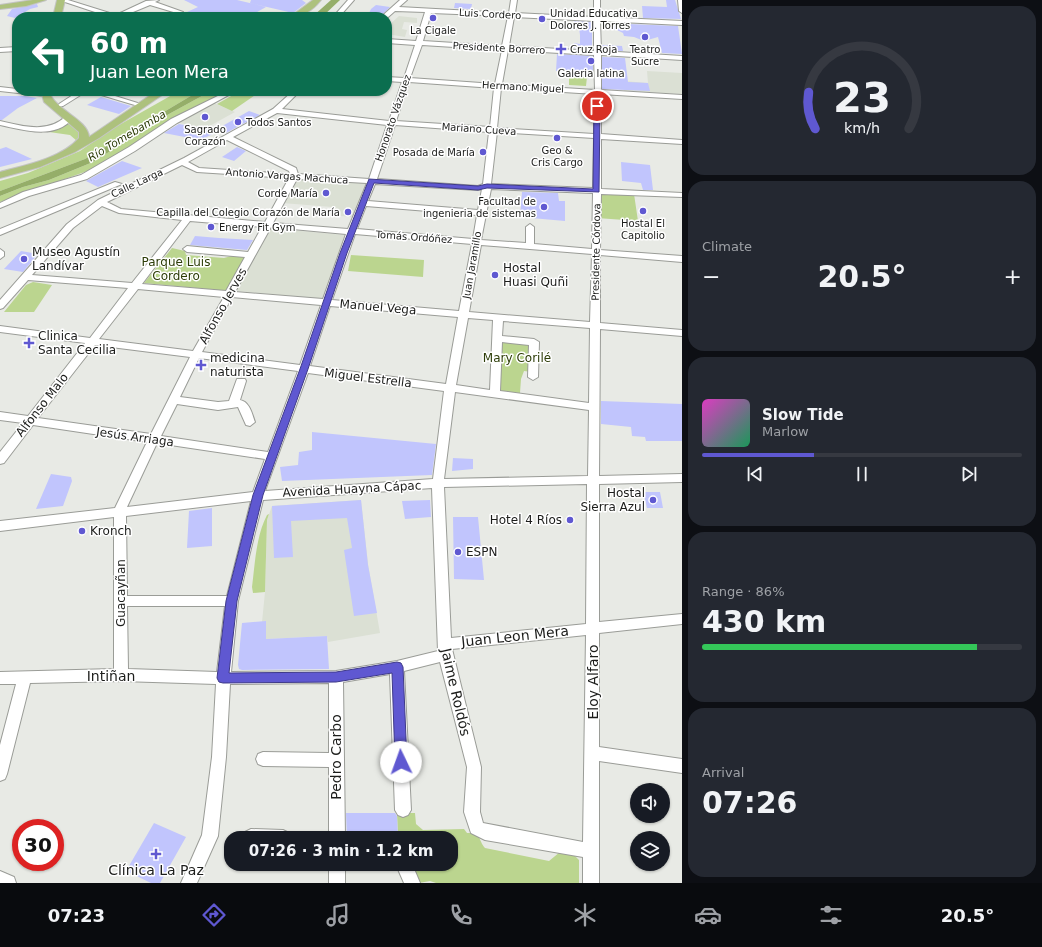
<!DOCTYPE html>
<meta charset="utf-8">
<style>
body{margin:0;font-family:"DejaVu Sans",sans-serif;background:#242831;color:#f1f3f6;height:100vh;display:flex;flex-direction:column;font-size:15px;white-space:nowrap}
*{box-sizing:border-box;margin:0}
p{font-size:13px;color:#9ea1a6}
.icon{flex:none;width:22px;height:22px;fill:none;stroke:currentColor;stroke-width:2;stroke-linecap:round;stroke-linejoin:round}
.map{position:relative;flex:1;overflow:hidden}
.sheet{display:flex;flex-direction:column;gap:6px;padding:6px;background:#0d0f14;width:360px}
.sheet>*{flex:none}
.banner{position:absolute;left:12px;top:12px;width:380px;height:84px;border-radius:16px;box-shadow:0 1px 3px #0004;background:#0b6e4f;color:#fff;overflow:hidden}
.tools{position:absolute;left:630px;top:783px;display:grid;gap:8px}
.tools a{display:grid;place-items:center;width:40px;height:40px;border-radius:50%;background:#171b24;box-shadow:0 1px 3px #0004;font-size:20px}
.speed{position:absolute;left:12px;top:819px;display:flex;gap:8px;font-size:20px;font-weight:700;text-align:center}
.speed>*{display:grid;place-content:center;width:52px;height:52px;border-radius:50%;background:#171b24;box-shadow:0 1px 3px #0004;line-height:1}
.speed .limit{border:6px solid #d22;background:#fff;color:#111}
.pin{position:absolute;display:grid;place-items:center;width:34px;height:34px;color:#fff;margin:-17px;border:2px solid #fff;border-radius:50%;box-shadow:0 1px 4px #0007}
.me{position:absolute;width:44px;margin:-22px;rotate:357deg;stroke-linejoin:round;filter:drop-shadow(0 0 3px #0008)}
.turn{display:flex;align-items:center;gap:14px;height:84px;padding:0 12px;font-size:18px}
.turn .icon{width:52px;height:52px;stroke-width:2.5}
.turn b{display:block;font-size:28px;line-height:34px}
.big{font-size:30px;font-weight:800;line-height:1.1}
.sheet .widget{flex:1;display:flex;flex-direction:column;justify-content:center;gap:6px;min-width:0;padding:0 14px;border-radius:16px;background:#242831}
.sheet .dial{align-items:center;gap:0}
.dial svg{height:104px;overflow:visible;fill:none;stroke:#363941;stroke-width:7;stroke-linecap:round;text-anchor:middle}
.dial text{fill:#f1f3f6;stroke:none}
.song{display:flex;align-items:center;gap:12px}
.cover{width:48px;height:48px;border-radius:6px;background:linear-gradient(135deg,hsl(310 70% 55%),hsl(150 70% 35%))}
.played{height:4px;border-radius:2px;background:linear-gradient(90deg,#5f58d1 35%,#363941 35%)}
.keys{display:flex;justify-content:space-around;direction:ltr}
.heat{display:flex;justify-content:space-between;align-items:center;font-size:22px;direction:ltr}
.charge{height:6px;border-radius:3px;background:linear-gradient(90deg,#34c759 86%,#363941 0)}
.trip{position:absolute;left:224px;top:831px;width:234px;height:40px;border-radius:16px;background:#171b24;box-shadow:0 1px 3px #0004;font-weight:800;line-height:40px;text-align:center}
.tabs{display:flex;height:64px;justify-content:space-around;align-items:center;background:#090b0e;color:#9ea1a6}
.tabs .icon{width:28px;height:28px}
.tabs .on{color:#5f58d1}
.tabs b{font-size:18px;color:#f1f3f6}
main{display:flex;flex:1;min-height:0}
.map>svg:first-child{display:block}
.built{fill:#dbe0d4}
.green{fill:#bbd58f}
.water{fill:#95ae69}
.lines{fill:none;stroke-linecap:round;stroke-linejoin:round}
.river{fill:#95ae69;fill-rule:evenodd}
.building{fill:#c1c5fd}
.minor-casing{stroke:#9a9c97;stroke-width:2}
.major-casing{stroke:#c4c4c4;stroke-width:2}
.minor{fill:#fff;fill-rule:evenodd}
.major{fill:#adc17d;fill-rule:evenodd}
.route{fill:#5f58d1;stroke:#3e3988}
.poi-dot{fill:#5f58d1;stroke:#fff;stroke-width:1.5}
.labels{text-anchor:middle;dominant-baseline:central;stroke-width:3;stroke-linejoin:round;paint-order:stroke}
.far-poi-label{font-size:10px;fill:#1c1d1b;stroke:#fff}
.far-street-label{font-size:10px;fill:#1c1d1b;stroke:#fff}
.far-water-label{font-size:11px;font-style:italic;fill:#2d3d08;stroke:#fff}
.poi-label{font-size:12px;fill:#1c1d1b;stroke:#fff;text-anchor:start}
.park-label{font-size:12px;fill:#2e3e09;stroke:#fff}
.street-label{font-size:12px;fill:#1c1d1b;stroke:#fff}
.near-street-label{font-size:14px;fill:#1c1d1b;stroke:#fff}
.near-poi-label{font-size:14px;fill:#1c1d1b;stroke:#fff}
</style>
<main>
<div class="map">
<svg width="682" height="883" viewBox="0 0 682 883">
<rect width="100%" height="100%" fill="#e8eae5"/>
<path class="built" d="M399,16L417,18V23L404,22L402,29L407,30L405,37L387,34V27Z
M647,71L682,73V94L624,91L623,81L648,83Z
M214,103L235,112L206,128L174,122Z
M297,178L367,183L353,217L328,215L332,207L282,203Z
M269,228L345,235L323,299L237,291Z
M361,500L368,564L380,633L328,642L327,636L266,639V622H262L265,592L267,520L272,506Z"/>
<path class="green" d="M569,76L587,77L586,86L569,85Z
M179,91H199L85,159L0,191V181L28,173L80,151L112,129Z
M211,91H230L161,125L136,144L93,169L0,202V196L23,187L49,180L93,162L169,114Z
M240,91L258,93L232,111L217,104Z
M68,123L79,131L81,136L77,141L70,135L42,131L59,129Z
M597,192L634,194L638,221L597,218Z
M172,248L185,251L186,255L224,258L235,255L247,256L227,291L144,283Z
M351,255L424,260L423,277L348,271Z
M33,282L52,285L34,312H4L26,285Z
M501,341L533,345L532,372L524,371L521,379L520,393L499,391Z
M269,514L267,520L265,592L253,593L252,587C255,564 256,536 267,515Z
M397,813H415L416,824L423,830L464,829L467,833C482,833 478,840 485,848L549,861L560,852L574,855L579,860V883H436L430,881L419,883L409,864H451V838H398Z"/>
<path class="water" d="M199,91H211L169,114L93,162L49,180L23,187L0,196V191L85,159Z"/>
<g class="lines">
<path class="river" d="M331,0H340L322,17H312Z"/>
</g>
<path class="building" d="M184,0H237L266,7L248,17H176L198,7Z
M251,0H302L306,3L293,13L250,3Z
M666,0H675L681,19L643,18L642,6L667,7Z
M455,3L472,4L471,9L454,8Z
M37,4L38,7L30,9L15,18L7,16L12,9Z
M376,5L390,7L380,17H367L371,9Z
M574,21L592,22V49L574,48V43L580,44V35L579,28H574Z
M602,23L678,26L682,54L662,53L658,37L644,41L634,37L624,36L623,33L617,30L602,29Z
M602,45L622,46L623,51L602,50Z
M557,54L593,56V74L556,71Z
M602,57L625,58L628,82L648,83L650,91L602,89Z
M0,96H25L37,98L18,108L2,120H0Z
M101,97L131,106L119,114L87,105Z
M249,111L260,115L226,133L217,129Z
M179,124L219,131L200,140L164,133Z
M6,147L32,159L0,167V149Z
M237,147L246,151L234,161L222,157Z
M122,161L142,168L98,187L86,181Z
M621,162L650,165L653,190H643L641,183L622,181Z
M522,192L558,193L559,201H565V221L520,217Z
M195,236L219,238L253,240L247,250L190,245Z
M21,251L38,254L23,272L4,269Z
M601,401L682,404V441H646L645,437L632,436L631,427L601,424Z
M312,432L436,444L432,475L282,481L280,467L298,465L299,452L312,450Z
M453,458L473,459V469L452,471Z
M51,474L71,477L72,481L63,506L36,509Z
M643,492H660L663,508H647Z
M361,500L368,565L377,613L354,616L344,550L352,548L347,518L291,521L293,557L274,558L272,506Z
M430,500L431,517L405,519L402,501Z
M212,508V546L187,548L189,511Z
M453,517H478L484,580L454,579Z
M266,621V639L327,636L329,669L242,670L239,669L238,665L242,623Z
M346,813H395L397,816L398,838H347Z
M154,823L186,837L160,883H151L126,871Z"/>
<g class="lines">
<defs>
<path id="minor" d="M59,0H68L116,15L146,1L159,0L155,2L183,12L180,14L150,5L121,17H110Z
M348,0H354L339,17H333Z
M400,0H407L399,7L509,13L511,0H517L515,13L594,17V0H600V17L682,21V25L600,21L601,51L682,56V60L601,55V90L682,95V99L601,94V134L682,140V144L601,139V189L682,193V197L601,194L600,250L682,256V262L600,255V323L682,330V336L600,329L599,476L682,474V482L599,484V622L682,614V624L599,633V747L682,759V773L599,761V883H583V857L485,840L471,833L464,812L467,767L440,662L404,671L411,810L408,815L403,817L398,815L395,810L390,674L343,682L345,838H329V767L263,766L258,764L256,759L258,754L263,752L329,753V683L230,684L226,757L218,836L197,883H181L202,835L212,757L216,684L121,681L30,683L7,774L5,779L0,781V745L16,684H0V672L114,669V517L0,531V521L115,508L147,442L33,425L4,463L0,464V452L23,423L0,420V412L28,416L85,343L0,332V326L90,338L128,288L28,280L3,308L0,309V300L67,224L98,200L184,158L273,109L293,91H300L282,109L389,121L402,82L387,81V77L404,78L415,45L387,43V39L416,41L425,12L395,11L387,18L381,17ZM431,13L508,16L502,46L423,41ZM514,17L594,21V51L509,46ZM422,45L502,50L495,84L410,78ZM508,50L594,55L595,90L502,84ZM409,82L494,88L490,127L396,121ZM501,88L595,94L594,134L497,128ZM277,113L387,125L369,179L298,174L296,168L233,137ZM395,125L489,132L483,184L478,186L377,179ZM497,132L594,138L593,188L491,184ZM227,140L289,171L290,174L199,168L188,162ZM182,165L197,172L289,178L265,222L121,209L107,202ZM297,179L367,183L348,229L273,223ZM375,184L478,190L482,189L478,210L368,201ZM491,189L593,193L592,249L534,244V227L530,224L526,227V243L481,240ZM102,206L119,213L182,220L132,283L32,275L73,228ZM366,206L477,215L473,239L357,229ZM190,221L262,227L248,252L187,246L183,249L187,252L245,257L226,291L142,284ZM271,227L346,234L323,299L235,292ZM355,234L472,244L459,311L332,300ZM481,245L592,254L590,322L469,312ZM138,289L224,297L193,351L99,339ZM232,297L321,305L300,365L202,352ZM330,306L458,317L446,384L310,366ZM468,318L493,320L490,390L456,385ZM503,321L590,328L589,403L500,391L502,342L529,345L528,377L533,380L538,377L539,342L534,339L502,336ZM95,345L190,357L151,434L38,418ZM199,358L298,371L268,452L161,436L177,404L218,410L238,407L246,425L250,426L255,422C252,414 250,402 240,400L246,381L245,379H237L229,401L218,402L180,397ZM308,373L444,391L433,479L265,491ZM455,392L589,410L588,476L444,479ZM157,443L265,459L253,492L127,507ZM587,484L586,624L451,638L444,487ZM432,488L438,651L397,661L336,671L231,672L238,601L263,500ZM251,501L227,596H127L126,516ZM127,606H225L217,672L128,669ZM586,635L583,842L483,823L480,812L481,767L452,649Z
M678,0H682V13L679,11Z
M17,47V51L0,52V48Z
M0,87L17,89V91H37L48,94L45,96L0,91Z
M79,91H87L63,106H59V104Z
M88,91H99L144,105L138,106Z
M228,91H236L177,123L135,151L87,179L29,196L0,208V203L23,192L81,175L129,147L171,119Z
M66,116L73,118C55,140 24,130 0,125V121C22,126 48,134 66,116Z
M115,182L122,184L0,235V229Z
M0,249L4,252V256L0,259Z
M251,829L283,830L289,833L291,838H244L245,832Z
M329,864H345V883H329Z
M398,864H412L420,883H404L397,867Z
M0,871L14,877L16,883H0Z"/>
<path id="major" d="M33,0H46L26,6L0,9V5Z
M57,0H65L61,17H53Z
M313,0H321C313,10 303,17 290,17Z
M41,91H49C54,110 88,119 89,137L149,96L158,91H168L99,138L75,152L40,167L0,178V172C26,165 62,158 79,138V132L44,102Z"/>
</defs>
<use href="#minor" class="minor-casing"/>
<use href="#major" class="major-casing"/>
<use href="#minor" class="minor"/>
<use href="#major" class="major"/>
</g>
<path class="route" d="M597,104L600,106L599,192L487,188L478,190L374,183L347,253L308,369L263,495L237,601L229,673L336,672L397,662L401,663L403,667L407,762L406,766L401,768L397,766L395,762L392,673L336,682L223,683L219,682L217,678L226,601L253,495L300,369L340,253L369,179L478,186L487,184L593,189L594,106Z"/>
<g class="poi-dot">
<circle cx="433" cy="18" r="4"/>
<circle cx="542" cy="19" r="4"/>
<circle cx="645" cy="37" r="4"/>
<path d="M559 43h4v4h4v4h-4v4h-4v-4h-4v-4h4z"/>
<circle cx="591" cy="61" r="4"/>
<circle cx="205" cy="117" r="4"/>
<circle cx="238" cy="122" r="4"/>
<circle cx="557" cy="138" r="4"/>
<circle cx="483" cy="152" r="4"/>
<circle cx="326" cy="193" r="4"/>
<circle cx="544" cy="207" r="4"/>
<circle cx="643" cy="211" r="4"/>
<circle cx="348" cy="212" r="4"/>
<circle cx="211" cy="227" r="4"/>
<circle cx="24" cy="259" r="4"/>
<circle cx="495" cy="275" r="4"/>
<path d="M27 337h4v4h4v4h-4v4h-4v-4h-4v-4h4z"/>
<path d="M199 359h4v4h4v4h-4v4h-4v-4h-4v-4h4z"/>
<circle cx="653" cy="500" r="4"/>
<circle cx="570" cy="520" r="4"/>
<circle cx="82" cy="531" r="4"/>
<circle cx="458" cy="552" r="4"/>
<path d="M154 848h4v4h4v4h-4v4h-4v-4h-4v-4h4z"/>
</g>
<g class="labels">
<g class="far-poi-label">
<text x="550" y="13" text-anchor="start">Unidad Educativa<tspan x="550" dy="12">Dolores J. Torres</tspan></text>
<text x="433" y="30">La Cigale</text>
<text x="570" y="49" text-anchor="start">Cruz Roja</text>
<text x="645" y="49">Teatro<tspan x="645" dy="12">Sucre</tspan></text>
<text x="591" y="73">Galeria latina</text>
<text x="246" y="122" text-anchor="start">Todos Santos</text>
<text x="205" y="129">Sagrado<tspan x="205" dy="12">Corazón</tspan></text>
<text x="557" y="150">Geo &amp;<tspan x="557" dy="12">Cris Cargo</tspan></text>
<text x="475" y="152" text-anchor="end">Posada de María</text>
<text x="318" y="193" text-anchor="end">Corde María</text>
<text x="536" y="201" text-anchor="end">Facultad de<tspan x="536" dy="12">ingenieria de sistemas</tspan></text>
<text x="340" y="212" text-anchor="end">Capilla del Colegio Corazón de María</text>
<text x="643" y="223">Hostal El<tspan x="643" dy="12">Capitolio</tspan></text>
<text x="219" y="227" text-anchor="start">Energy Fit Gym</text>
</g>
<g class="far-street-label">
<text transform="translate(490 14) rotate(3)">Luis Cordero</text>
<text transform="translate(499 48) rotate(3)">Presidente Borrero</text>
<text transform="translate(523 87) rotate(3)">Hermano Miguel</text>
<text transform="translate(393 118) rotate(-71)">Honorato Vázquez</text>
<text transform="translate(479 129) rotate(4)">Mariano Cueva</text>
<text transform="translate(287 176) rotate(4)">Antonio Vargas Machuca</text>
<text transform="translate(137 183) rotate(-25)">Calle Larga</text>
<text transform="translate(414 237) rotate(4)">Tomás Ordóñez</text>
<text transform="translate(596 252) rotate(-89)">Presidente Córdova</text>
<text transform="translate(472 265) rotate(-80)">Juan Jaramillo</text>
</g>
<g class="far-water-label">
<text transform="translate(127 136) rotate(-31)">Río Tomebamba</text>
</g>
<g class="poi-label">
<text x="32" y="252">Museo Agustín<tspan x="32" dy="14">Landívar</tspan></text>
<text x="503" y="268">Hostal<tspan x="503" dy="14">Huasi Quñi</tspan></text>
<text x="38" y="336">Clinica<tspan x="38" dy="14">Santa Cecilia</tspan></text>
<text x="210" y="358">medicina<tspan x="210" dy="14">naturista</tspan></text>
<text x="645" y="493" text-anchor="end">Hostal<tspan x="645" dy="14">Sierra Azul</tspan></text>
<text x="562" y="520" text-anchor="end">Hotel 4 Ríos</text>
<text x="90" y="531">Kronch</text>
<text x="466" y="552">ESPN</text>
</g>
<g class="park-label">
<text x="176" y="262">Parque Luis<tspan x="176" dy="14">Cordero</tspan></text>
<text x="517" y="358">Mary Corilé</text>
</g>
<g class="street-label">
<text transform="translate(223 306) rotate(-61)">Alfonso Jerves</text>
<text transform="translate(378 307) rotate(5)">Manuel Vega</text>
<text transform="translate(368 378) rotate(7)">Miguel Estrella</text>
<text transform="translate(42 405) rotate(-52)">Alfonso Malo</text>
<text transform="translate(135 437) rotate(8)">Jesús Arriaga</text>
<text transform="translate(352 489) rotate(-3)">Avenida Huayna Cápac</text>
<text transform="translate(121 593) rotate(-90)">Guacayñan</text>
</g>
<g class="near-street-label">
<text transform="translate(515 636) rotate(-6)">Juan Leon Mera</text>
<text x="111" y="676">Intiñan</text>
<text transform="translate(593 682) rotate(-90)">Eloy Alfaro</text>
<text transform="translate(456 692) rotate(77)">Jaime Roldós</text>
<text transform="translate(336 757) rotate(-90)">Pedro Carbo</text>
</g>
<g class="near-poi-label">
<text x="156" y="870">Clínica La Paz</text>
</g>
</g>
</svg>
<div class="tools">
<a><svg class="icon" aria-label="sound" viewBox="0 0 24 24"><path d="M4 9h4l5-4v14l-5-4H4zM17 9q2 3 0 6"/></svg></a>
<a><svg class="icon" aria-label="layers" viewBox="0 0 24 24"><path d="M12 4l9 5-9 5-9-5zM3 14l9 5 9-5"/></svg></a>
</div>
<div class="speed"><div class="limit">30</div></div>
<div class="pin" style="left:597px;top:106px;background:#d93025"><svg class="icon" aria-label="arrive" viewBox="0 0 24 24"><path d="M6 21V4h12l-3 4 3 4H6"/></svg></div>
<svg class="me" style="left:401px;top:762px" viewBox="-20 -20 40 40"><circle r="19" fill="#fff"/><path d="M0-13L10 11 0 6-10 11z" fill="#5f58d1"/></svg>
<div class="trip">07:26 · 3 min · 1.2 km</div>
<div class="banner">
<div class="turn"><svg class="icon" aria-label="left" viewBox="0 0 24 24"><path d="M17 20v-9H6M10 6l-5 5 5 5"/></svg><div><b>60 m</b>Juan Leon Mera</div></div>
</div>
</div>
<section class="sheet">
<div class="widget dial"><svg viewBox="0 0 100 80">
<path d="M14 69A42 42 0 1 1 86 69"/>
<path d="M14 69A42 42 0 0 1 9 41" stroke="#5f58d1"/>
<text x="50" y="56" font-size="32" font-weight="700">23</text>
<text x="50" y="72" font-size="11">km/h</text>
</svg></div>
<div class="widget"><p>Climate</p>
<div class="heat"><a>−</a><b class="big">20.5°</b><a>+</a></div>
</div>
<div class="widget">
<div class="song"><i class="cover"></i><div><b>Slow Tide</b><p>Marlow</p></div></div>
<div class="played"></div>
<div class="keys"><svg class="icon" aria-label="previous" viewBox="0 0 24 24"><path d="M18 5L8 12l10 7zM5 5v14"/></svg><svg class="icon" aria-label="pause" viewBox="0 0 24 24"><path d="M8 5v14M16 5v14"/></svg><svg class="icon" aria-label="next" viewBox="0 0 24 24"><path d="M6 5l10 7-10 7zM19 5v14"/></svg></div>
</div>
<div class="widget"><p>Range · 86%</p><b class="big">430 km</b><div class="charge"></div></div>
<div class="widget"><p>Arrival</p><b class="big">07:26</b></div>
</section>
</main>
<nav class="tabs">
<b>07:23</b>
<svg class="icon on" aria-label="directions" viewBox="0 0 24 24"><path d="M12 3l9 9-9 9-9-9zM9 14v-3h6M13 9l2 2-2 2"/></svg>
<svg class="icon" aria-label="music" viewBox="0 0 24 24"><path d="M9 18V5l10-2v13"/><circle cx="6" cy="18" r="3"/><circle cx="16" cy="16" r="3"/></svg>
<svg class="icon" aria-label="phone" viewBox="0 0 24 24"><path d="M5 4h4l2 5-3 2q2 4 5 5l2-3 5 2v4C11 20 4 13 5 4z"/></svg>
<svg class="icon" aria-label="climate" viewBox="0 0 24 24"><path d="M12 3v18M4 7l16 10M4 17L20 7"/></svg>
<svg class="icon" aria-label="car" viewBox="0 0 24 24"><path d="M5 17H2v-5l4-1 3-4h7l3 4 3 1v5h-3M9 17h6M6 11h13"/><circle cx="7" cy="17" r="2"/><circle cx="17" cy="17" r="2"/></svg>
<svg class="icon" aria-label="filters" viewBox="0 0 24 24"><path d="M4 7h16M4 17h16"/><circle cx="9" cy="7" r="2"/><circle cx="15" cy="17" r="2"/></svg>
<b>20.5°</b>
</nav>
